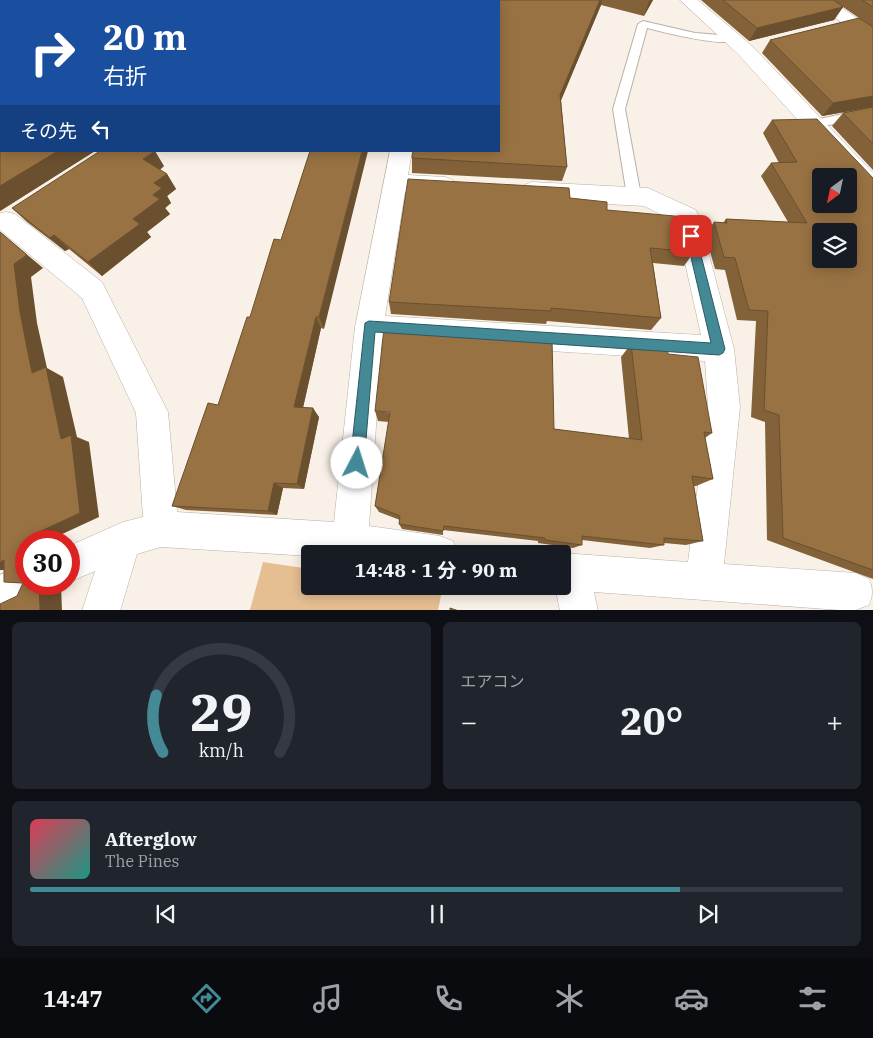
<!DOCTYPE html>
<html lang="ja">
<meta charset="utf-8">
<style>
body{margin:0;font-family:"IBM Plex Serif","Noto Sans JP",serif;background:#20242c;color:#f1f3f6;height:100vh;display:flex;flex-direction:column;font-size:19px;white-space:nowrap}
*{box-sizing:border-box;margin:0}
p{font-size:16px;color:#9ea1a6}
.icon{flex:none;width:28px;height:28px;fill:none;stroke:currentColor;stroke-width:2;stroke-linecap:round;stroke-linejoin:round}
.map{position:relative;height:610px;overflow:hidden}
.sheet{display:flex;flex-direction:column;gap:12px;padding:12px;background:#0d0f14;flex:1}
.sheet>*{flex:none}
.top-card{position:absolute;left:0px;top:0px;width:500px;height:152px;box-shadow:0 2px 12px #0003;background:#1a4fa0;color:#fff;overflow:hidden}
.needle{width:32px;rotate:213deg}
.tools{position:absolute;left:812px;top:168px;display:grid;gap:10px}
.tools a{display:grid;place-items:center;width:45px;height:45px;border-radius:5px;background:#171b24;box-shadow:0 2px 12px #0003;font-size:25px}
.speed{position:absolute;left:15px;top:530px;display:flex;gap:10px;font-size:25px;font-weight:700;text-align:center}
.speed>*{display:grid;place-content:center;width:65px;height:65px;border-radius:50%;background:#171b24;box-shadow:0 2px 12px #0003;line-height:1}
.speed .limit{border:8px solid #d22;background:#fff;color:#111}
.pin{position:absolute;display:grid;place-items:center;width:42px;height:42px;color:#fff;margin:-21px;border-radius:10px;box-shadow:0 2px 8px #0006}
.me{position:absolute;width:55px;margin:-28px;rotate:5deg;stroke-linejoin:round;filter:drop-shadow(0 0 4px #0008)}
.turn{display:flex;align-items:center;gap:18px;height:105px;padding:0 20px;font-size:22px}
.turn .icon{width:65px;height:65px;stroke-width:2.5}
.turn b{display:block;font-size:35px;line-height:42px}
.then{display:flex;align-items:center;height:48px;padding:0 20px;background:#0003;gap:10px;font-size:19px}
.big{font-size:38px;font-weight:700;line-height:1.1}
.sheet .card{flex:1;display:flex;flex-direction:column;justify-content:center;gap:8px;min-width:0;padding:0 18px;border-radius:8px;background:#20242c}
.sheet .dial{align-items:center;gap:0}
.dial svg{height:130px;overflow:visible;fill:none;stroke:#363941;stroke-width:7;stroke-linecap:round;text-anchor:middle}
.dial text{fill:#f1f3f6;stroke:none}
.song{display:flex;align-items:center;gap:15px}
.cover{width:60px;height:60px;border-radius:8px;background:linear-gradient(135deg,hsl(350 70% 55%),hsl(170 70% 35%))}
.played{height:5px;border-radius:2px;background:linear-gradient(90deg,#448996 80%,#363941 80%)}
.keys{display:flex;justify-content:space-around;direction:ltr}
.heat{display:flex;justify-content:space-between;align-items:center;font-size:28px;direction:ltr}
.sheet .tiles{flex:1;display:grid;gap:12px;grid-template-columns:1fr 1fr}
.card:last-child{grid-column:span 2}
.trip{position:absolute;left:301px;top:545px;width:270px;height:50px;border-radius:5px;background:#171b24;box-shadow:0 2px 12px #0003;font-weight:700;line-height:50px;text-align:center}
.dock{display:flex;height:80px;justify-content:space-around;align-items:center;background:#090b0e;color:#9ea1a6}
.dock .icon{width:35px;height:35px}
.dock .on{color:#448996}
.dock b{font-size:22px;color:#f1f3f6}
.map>svg:first-child{display:block}
.green{fill:#e5be91}
.lines{fill:none;stroke-linecap:round;stroke-linejoin:round}
.lane-casing{stroke:#b8b0a7;stroke-width:2}
.street-casing{stroke:#b8b0a7;stroke-width:1}
.lane{fill:#fff;fill-rule:evenodd}
.street{fill:#fff;fill-rule:evenodd}
.wall{fill:#83623a}
.shaded-wall{fill:#6a502f}
.building{fill:#987243;stroke:#6a502f;fill-rule:evenodd}
.route{fill:#448996;stroke:#2c5962}
</style>
<div class="map">
<svg width="873" height="611" viewBox="0 0 873 611">
<rect width="100%" height="100%" fill="#f9f1e7"/>
<path class="green" d="M263,562L310,569V586H413L442,591L438,610H250Z"/>
<g class="lines">
<defs>
<path id="lane" d="M643,21L695,33L732,36L737,39C727,49 663,32 647,28L625,109L641,196L639,200L634,201L629,200L627,196L613,109L638,24Z
M873,108V116L814,128L808,124L814,120Z"/>
<path id="street" d="M680,0H698L752,46L873,173V197L865,194L738,54Z
M811,0H830L873,29V42L867,41Z
M390,151H412L408,175L445,177L453,180L457,186L453,192L445,195L405,192L385,316L701,335L676,222L644,206L532,200L524,197L520,191L524,185L532,182L648,188L696,210L699,217L734,349L740,407L724,564L856,573L869,579C873,589 873,595 869,605L853,611L594,592L598,611H560L555,586H562V554H559L562,553L688,562L708,407L705,361L382,340L369,526L440,536L453,541L458,554H310V556L161,547L137,554L120,611H82L95,571L69,582V546L123,522L143,517L136,413L82,298L0,230V213L6,212L15,214L102,282L168,412L177,512L334,522L355,327Z
M26,563V584H44L39,595L5,611H0V575Z"/>
</defs>
<use href="#lane" class="lane-casing"/>
<use href="#street" class="street-casing"/>
<use href="#lane" class="lane"/>
<use href="#street" class="street"/>
</g>
<path class="wall" d="M0,0H653L644,16L601,5L561,100L567,167L562,181L412,173V158L499,1H1L95,151L0,211Z
M701,0H873V107L822,116L762,53L770,40L859,18L843,7L834,20L749,41Z
M873,107V170L832,126L843,113Z
M772,120L873,178V579L767,540L765,422L751,417L756,321L737,320L725,270L715,269L705,234L714,222L723,223L726,219L788,222L761,176L771,163H779L763,133Z
M310,151L324,329L321,328L303,408L319,417L304,489L283,488L277,515L186,510L172,506L218,405L250,317L281,240Z
M164,166L160,170L167,174L176,189L167,196L171,203L165,208L170,214L147,232L151,237L102,276L69,249L65,251L27,222L12,208Z
M570,198L607,210L694,252L684,266L653,263L661,318L651,330L547,321L546,324L391,314L389,302Z
M631,344L668,354L712,433L705,438L713,479L696,486H694L703,541L686,545L664,543V545L650,548L582,540V545L573,548L538,543V541L443,530V535L402,529L399,524L400,520L379,512L375,506L389,422L378,421L375,411L554,429L629,439L621,357Z"/>
<path class="shaded-wall" d="M600,0H602L601,5L557,110L560,95Z
M650,0H653L644,16L649,1Z
M843,7L834,20L749,41L757,28Z
M873,96V107L822,116L833,103Z
M58,151H95L0,211V186Z
M155,151L164,166L153,174L143,159Z
M362,151H368L324,329L319,317Z
M167,174L176,189L167,196L171,203L165,208L170,214L147,232L151,237L102,276L88,262L133,219L153,195L154,183Z
M0,232L43,268L31,277L37,323L47,368L63,377L77,437L89,442L99,517L58,536V541H37V533L61,439L32,373Z
M54,235L69,249L65,251L50,238Z
M316,317L321,328L301,416L294,407Z
M313,408L319,417L304,489L297,484Z
M274,483L283,488L277,515L268,511Z
M4,560L6,570H0V562Z
M39,584H61L62,611H40Z"/>
<path class="building" d="M0,0H600L560,95L567,167L412,158L413,151H499V1H1V151H58L0,186Z
M723,0H834L843,7L757,28Z
M862,0H873V7Z
M859,18L873,27V96L833,103L770,40Z
M873,107V144L843,113Z
M817,119L873,178V570L783,538L779,415L764,410L768,311L749,310L735,258L724,257L714,222L727,223L726,219L807,223L771,163L797,162L772,120ZM821,176H849V204H821ZM821,231H849V259H821Z
M100,151H155L143,159L167,174L154,183L162,188L153,195L160,199L133,219L140,224L88,262L54,235L50,238L12,208Z
M310,151H362L319,317H316L294,407L313,408L297,484L274,483L268,511L172,506L208,403L218,405L247,317H250L274,239L281,240Z
M408,179L569,188L570,198L607,202V210L686,217L694,252L650,248L661,318L551,308V311L389,302Z
M0,232L27,255L14,264L20,312L32,373L46,367L61,439L71,435L80,513L37,533V541H26V584H39L40,611H0V604L17,596L23,583L4,582V560L0,562Z
M384,328L552,339L554,429L642,440L631,344L667,347L668,354L698,357L712,433L704,432L713,479L692,476L703,541L664,538V545L582,536V545L545,540V538L444,526L443,531L399,524L400,516L375,506L390,412L375,411Z
M450,608L459,611H450Z"/>
<path class="route" d="M691,231L696,236L725,349L723,353L719,355L375,332L364,463L362,468L357,470L352,468L350,463L365,323L369,321L711,343L686,236Z"/>
</svg>
<div class="tools">
<a><svg class="needle" viewBox="-14 -14 28 28"><path d="M0-13l5 13h-10z" fill="#e53935"/><path d="M0 13l5-13h-10z" fill="#9ea1a6"/></svg></a>
<a><svg class="icon" aria-label="layers" viewBox="0 0 24 24"><path d="M12 4l9 5-9 5-9-5zM3 14l9 5 9-5"/></svg></a>
</div>
<div class="speed"><div class="limit">30</div></div>
<div class="pin" style="left:691px;top:236px;background:#d93025"><svg class="icon" aria-label="arrive" viewBox="0 0 24 24"><path d="M6 21V4h12l-3 4 3 4H6"/></svg></div>
<svg class="me" style="left:357px;top:463px" viewBox="-20 -20 40 40"><circle r="19" fill="#fff"/><path d="M0-13L10 11 0 6-10 11z" fill="#448996"/></svg>
<div class="trip">14:48 · 1 分 · 90 m</div>
<div class="top-card">
<div class="turn"><svg class="icon" aria-label="right" viewBox="0 0 24 24"><path d="M7 20v-9h11M14 6l5 5-5 5"/></svg><div><b>20 m</b>右折</div></div>
<div class="then">その先<svg class="icon" aria-label="left" viewBox="0 0 24 24"><path d="M17 20v-9H6M10 6l-5 5 5 5"/></svg></div>
</div>
</div>
<section class="sheet">
<div class="tiles">
<div class="card dial"><svg viewBox="0 0 100 80">
<path d="M14 69A42 42 0 1 1 86 69"/>
<path d="M14 69A42 42 0 0 1 10 34" stroke="#448996"/>
<text x="50" y="56" font-size="32" font-weight="700">29</text>
<text x="50" y="72" font-size="11">km/h</text>
</svg></div>
<div class="card"><p>エアコン</p>
<div class="heat"><a>−</a><b class="big">20°</b><a>+</a></div>
</div>
<div class="card">
<div class="song"><i class="cover"></i><div><b>Afterglow</b><p>The Pines</p></div></div>
<div class="played"></div>
<div class="keys"><svg class="icon" aria-label="previous" viewBox="0 0 24 24"><path d="M18 5L8 12l10 7zM5 5v14"/></svg><svg class="icon" aria-label="pause" viewBox="0 0 24 24"><path d="M8 5v14M16 5v14"/></svg><svg class="icon" aria-label="next" viewBox="0 0 24 24"><path d="M6 5l10 7-10 7zM19 5v14"/></svg></div>
</div>
</div>
</section>
<nav class="dock">
<b>14:47</b>
<svg class="icon on" aria-label="directions" viewBox="0 0 24 24"><path d="M12 3l9 9-9 9-9-9zM9 14v-3h6M13 9l2 2-2 2"/></svg>
<svg class="icon" aria-label="music" viewBox="0 0 24 24"><path d="M9 18V5l10-2v13"/><circle cx="6" cy="18" r="3"/><circle cx="16" cy="16" r="3"/></svg>
<svg class="icon" aria-label="phone" viewBox="0 0 24 24"><path d="M5 4h4l2 5-3 2q2 4 5 5l2-3 5 2v4C11 20 4 13 5 4z"/></svg>
<svg class="icon" aria-label="climate" viewBox="0 0 24 24"><path d="M12 3v18M4 7l16 10M4 17L20 7"/></svg>
<svg class="icon" aria-label="car" viewBox="0 0 24 24"><path d="M5 17H2v-5l4-1 3-4h7l3 4 3 1v5h-3M9 17h6M6 11h13"/><circle cx="7" cy="17" r="2"/><circle cx="17" cy="17" r="2"/></svg>
<svg class="icon" aria-label="filters" viewBox="0 0 24 24"><path d="M4 7h16M4 17h16"/><circle cx="9" cy="7" r="2"/><circle cx="15" cy="17" r="2"/></svg>
</nav>
